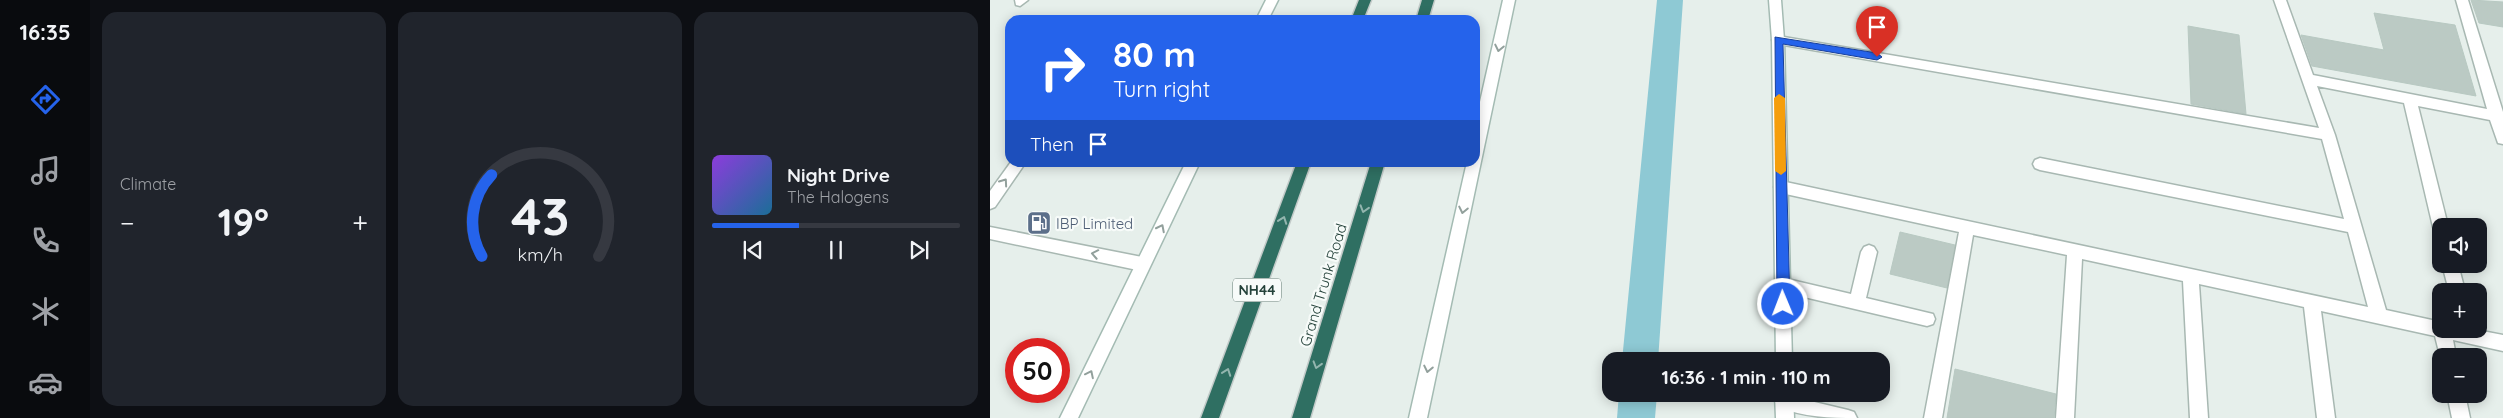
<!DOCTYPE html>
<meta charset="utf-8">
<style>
body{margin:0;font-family:Quicksand,sans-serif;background:#20242c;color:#f1f3f6;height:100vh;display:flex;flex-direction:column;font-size:19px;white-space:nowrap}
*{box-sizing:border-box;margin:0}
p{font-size:16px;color:#9ea1a6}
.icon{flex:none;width:28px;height:28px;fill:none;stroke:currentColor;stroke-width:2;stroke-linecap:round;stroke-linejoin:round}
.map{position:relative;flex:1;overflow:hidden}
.side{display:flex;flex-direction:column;gap:12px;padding:12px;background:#0d0f14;width:900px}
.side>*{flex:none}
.top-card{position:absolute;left:15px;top:15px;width:475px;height:152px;border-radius:15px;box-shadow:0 2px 12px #0003;background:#2563eb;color:#fff;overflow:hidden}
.fabs{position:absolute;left:1442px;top:218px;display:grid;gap:10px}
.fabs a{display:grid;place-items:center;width:55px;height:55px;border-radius:10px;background:#171b24;box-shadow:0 2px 12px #0003;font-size:25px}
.speed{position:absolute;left:15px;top:338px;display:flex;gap:10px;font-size:25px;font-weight:700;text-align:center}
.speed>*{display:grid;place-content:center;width:65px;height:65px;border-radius:50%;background:#171b24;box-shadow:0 2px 12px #0003;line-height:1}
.speed .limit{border:8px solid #d22;background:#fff;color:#111}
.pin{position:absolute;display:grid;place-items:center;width:42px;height:42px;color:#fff;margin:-51px -21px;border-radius:50% 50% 50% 0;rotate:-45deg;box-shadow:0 0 5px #0007}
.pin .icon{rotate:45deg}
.me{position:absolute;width:55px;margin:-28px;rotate:359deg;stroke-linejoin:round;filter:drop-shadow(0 0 4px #0008)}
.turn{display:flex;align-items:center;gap:18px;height:105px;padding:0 25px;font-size:22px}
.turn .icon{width:65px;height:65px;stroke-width:2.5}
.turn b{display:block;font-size:35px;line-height:42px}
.then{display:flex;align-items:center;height:48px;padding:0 25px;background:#0003;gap:10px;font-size:19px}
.big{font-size:38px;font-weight:800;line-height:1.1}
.side .tile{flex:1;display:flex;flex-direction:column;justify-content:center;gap:8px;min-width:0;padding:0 18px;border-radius:15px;background:#20242c}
.side .dial{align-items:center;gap:0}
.dial svg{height:130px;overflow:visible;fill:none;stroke:#363941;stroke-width:7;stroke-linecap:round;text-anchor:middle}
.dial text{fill:#f1f3f6;stroke:none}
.song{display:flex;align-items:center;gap:15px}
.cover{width:60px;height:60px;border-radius:8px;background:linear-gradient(135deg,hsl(270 70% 55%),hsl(200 70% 35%))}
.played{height:5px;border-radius:2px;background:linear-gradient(90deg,#2563eb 35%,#363941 35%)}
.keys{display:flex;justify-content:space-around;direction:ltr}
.heat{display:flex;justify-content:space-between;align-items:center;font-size:28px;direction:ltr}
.side .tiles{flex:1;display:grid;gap:12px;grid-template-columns:repeat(3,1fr)}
.trip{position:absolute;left:612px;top:352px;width:288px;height:50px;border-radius:15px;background:#171b24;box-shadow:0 2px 12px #0003;font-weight:800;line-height:50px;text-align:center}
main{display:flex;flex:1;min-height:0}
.tab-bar{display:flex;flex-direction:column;width:90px;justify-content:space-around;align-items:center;background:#090b0e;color:#9ea1a6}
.tab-bar .icon{width:35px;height:35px}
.tab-bar .selected{color:#2563eb}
.tab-bar b{font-size:22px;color:#f1f3f6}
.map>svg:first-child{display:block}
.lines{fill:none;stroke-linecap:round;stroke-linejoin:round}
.canal{fill:#8ec9d4;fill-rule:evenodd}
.building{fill:#bbcac4;stroke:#b8c9c2}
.lane-casing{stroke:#a8b8b2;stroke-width:3}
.street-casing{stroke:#a8b8b2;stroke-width:3}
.secondary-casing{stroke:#a4bbb3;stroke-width:3}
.highway-casing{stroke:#c2cac8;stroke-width:3}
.lane{fill:#fff;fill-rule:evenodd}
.street{fill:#fff;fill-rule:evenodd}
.secondary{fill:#fff;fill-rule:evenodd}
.highway{fill:#2f6f62;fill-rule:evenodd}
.oneway{stroke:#92a09c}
.oneway2{stroke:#93b5ae}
.route{fill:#2563eb;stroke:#184099}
.slow{fill:#f59e0b}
.labels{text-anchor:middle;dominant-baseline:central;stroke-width:4.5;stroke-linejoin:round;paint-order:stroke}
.shield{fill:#f7fbf9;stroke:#637a73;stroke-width:1}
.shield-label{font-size:14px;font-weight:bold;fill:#24423a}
.service-label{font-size:15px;fill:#4e5e75;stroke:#f7fbf9;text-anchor:start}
.street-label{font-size:15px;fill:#24423a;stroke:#f7fbf9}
</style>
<main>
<nav class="tab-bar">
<b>16:35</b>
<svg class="icon selected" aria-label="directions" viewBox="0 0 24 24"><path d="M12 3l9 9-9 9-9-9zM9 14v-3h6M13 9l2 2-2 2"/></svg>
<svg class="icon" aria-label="music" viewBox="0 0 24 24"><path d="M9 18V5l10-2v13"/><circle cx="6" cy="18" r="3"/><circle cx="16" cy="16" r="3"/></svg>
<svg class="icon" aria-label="phone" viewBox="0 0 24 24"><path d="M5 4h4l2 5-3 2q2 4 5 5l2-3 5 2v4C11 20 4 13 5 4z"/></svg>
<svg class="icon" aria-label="climate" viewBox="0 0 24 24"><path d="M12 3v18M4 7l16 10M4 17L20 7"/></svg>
<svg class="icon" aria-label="car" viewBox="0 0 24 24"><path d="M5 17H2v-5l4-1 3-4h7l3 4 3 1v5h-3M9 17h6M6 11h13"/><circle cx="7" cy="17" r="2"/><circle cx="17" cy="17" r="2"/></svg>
</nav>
<section class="side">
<div class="tiles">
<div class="tile"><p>Climate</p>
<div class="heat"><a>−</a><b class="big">19°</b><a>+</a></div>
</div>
<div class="tile dial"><svg viewBox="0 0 100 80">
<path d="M14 69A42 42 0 1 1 86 69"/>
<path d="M14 69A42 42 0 0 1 20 19" stroke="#2563eb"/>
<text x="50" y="56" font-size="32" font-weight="700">43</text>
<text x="50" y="72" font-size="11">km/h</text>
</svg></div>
<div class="tile">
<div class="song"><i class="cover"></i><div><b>Night Drive</b><p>The Halogens</p></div></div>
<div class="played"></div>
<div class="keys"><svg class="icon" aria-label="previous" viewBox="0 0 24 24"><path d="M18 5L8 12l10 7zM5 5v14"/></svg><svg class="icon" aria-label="pause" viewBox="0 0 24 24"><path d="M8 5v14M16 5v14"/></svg><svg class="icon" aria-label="next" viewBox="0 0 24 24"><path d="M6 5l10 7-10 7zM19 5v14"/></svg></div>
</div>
</div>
</section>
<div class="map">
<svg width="1513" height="418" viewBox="0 0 1513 418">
<rect width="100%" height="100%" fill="#e6efeb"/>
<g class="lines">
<path class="canal" d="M667,0H693L668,361H632Z
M629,394H667L665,418H627Z"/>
</g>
<path class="building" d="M1481,0L1513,2V27L1489,23Z
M1384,13L1465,25L1486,96L1322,66L1311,35L1394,50Z
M1198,26L1249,35L1256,114L1201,104Z
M910,232L965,245L957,288L900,274Z
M965,369L1066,394L1064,418H957Z"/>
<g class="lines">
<defs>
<path id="lane" d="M21,162H36L5,207L0,209V191Z
M0,227L152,257L158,259L160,264L158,269L152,271L0,239Z
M879,245L884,247L887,252L876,298L943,314L945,319L943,324L937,326L793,292L787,290L785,285L787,280L793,278L861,294L871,252L874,247Z"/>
<path id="street" d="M25,0H38L30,6L26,5Z
M1284,0H1296L1323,75L1497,109L1466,0H1478L1513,112V144L1508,143L1500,120L1428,106L1458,226H1451V233L1446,231L1443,227L1414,103L1327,86L1345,135L1396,310L1451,322V329H1482L1513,335V351L1463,340L1466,356H1451V360L1445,336L1331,311L1345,418H1327L1314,307L1209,284L1218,418H1200L1193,281L1092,259L1084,418H1066L1077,255L983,235L952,418H934L969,232L791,193L786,191L784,187L786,183L791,181L1378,307L1358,232L1050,170L1045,168L1043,164L1045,160L1050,158L1354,219L1332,139L788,44L783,43L782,40L783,37L788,36L1329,128Z
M1452,264H1468L1475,291H1459Z
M791,394L858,410L864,412L867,418C839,418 814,417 788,407L785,401L788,395Z
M1457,394H1475L1480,418H1462Z"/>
<path id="secondary" d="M276,0H288L278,20H266Z
M513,0H525L437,418H419L477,162H485V124Z
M779,0H791L794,40L802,361H786L782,40Z
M196,162H210L88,418H70Z
M785,394H803L804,418H786Z"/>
<path id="highway" d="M369,0H381L373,20H361Z
M432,0H444L438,20H426Z
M307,162H321L229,418H211Z
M381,162H395L320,418H302Z"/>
</defs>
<use href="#lane" class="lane-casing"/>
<use href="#street" class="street-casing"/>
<use href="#secondary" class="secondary-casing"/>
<use href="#highway" class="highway-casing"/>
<use href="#lane" class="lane"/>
<use href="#street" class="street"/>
<use href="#secondary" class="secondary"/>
<use href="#highway" class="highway"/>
</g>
<defs><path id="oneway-chevron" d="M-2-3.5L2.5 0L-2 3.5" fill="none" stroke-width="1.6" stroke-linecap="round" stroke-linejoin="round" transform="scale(1.25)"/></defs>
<g class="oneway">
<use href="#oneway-chevron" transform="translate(509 48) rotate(102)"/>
<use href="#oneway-chevron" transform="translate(14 182) rotate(-55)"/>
<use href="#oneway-chevron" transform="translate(473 210) rotate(102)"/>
<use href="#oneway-chevron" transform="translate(171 228) rotate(-63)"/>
<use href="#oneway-chevron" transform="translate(105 254) rotate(-169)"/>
<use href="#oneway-chevron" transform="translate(438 369) rotate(102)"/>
<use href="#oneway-chevron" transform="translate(100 374) rotate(-64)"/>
</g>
<g class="oneway2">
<use href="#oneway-chevron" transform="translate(374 209) rotate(107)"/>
<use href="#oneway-chevron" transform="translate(293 220) rotate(-70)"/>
<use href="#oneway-chevron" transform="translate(327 365) rotate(107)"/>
<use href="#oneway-chevron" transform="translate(237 372) rotate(-70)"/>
</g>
<path class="route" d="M785,37L887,53L892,57L887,60L793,44L800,304L793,309L787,304Z"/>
<path class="slow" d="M789,94L795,98L796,171L791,175L785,171L784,98Z"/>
<defs>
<symbol id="fuel-square" viewBox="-11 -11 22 22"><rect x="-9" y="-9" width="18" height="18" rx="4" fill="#5c6f8a" stroke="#f7fbf9"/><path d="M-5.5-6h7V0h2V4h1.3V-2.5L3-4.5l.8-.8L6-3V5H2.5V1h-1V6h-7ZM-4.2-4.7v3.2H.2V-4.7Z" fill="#fff"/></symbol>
</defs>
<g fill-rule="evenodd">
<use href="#fuel-square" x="35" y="209" width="28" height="28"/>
</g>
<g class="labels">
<rect class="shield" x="243" y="278.5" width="48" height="23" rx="4"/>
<g class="shield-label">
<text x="267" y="290">NH44</text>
</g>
<g class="service-label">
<text x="66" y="223">IBP Limited</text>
</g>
<g class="street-label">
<text transform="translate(333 285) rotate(-73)">Grand Trunk Road</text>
</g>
</g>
</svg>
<div class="fabs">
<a><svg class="icon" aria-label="sound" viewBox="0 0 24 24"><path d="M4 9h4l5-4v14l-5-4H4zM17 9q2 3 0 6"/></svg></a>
<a>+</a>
<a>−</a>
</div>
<div class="speed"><div class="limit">50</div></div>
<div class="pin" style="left:887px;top:57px;background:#d93025"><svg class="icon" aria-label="arrive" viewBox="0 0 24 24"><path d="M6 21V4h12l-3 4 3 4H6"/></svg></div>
<svg class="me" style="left:793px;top:304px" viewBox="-20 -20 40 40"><circle r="17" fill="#2563eb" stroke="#fff" stroke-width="3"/><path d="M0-11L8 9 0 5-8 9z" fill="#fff"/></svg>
<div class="trip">16:36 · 1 min · 110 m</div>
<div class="top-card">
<div class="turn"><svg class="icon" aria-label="right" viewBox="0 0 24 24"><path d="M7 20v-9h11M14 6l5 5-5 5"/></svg><div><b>80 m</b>Turn right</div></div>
<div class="then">Then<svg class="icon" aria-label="arrive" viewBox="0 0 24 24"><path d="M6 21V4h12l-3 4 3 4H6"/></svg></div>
</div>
</div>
</main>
